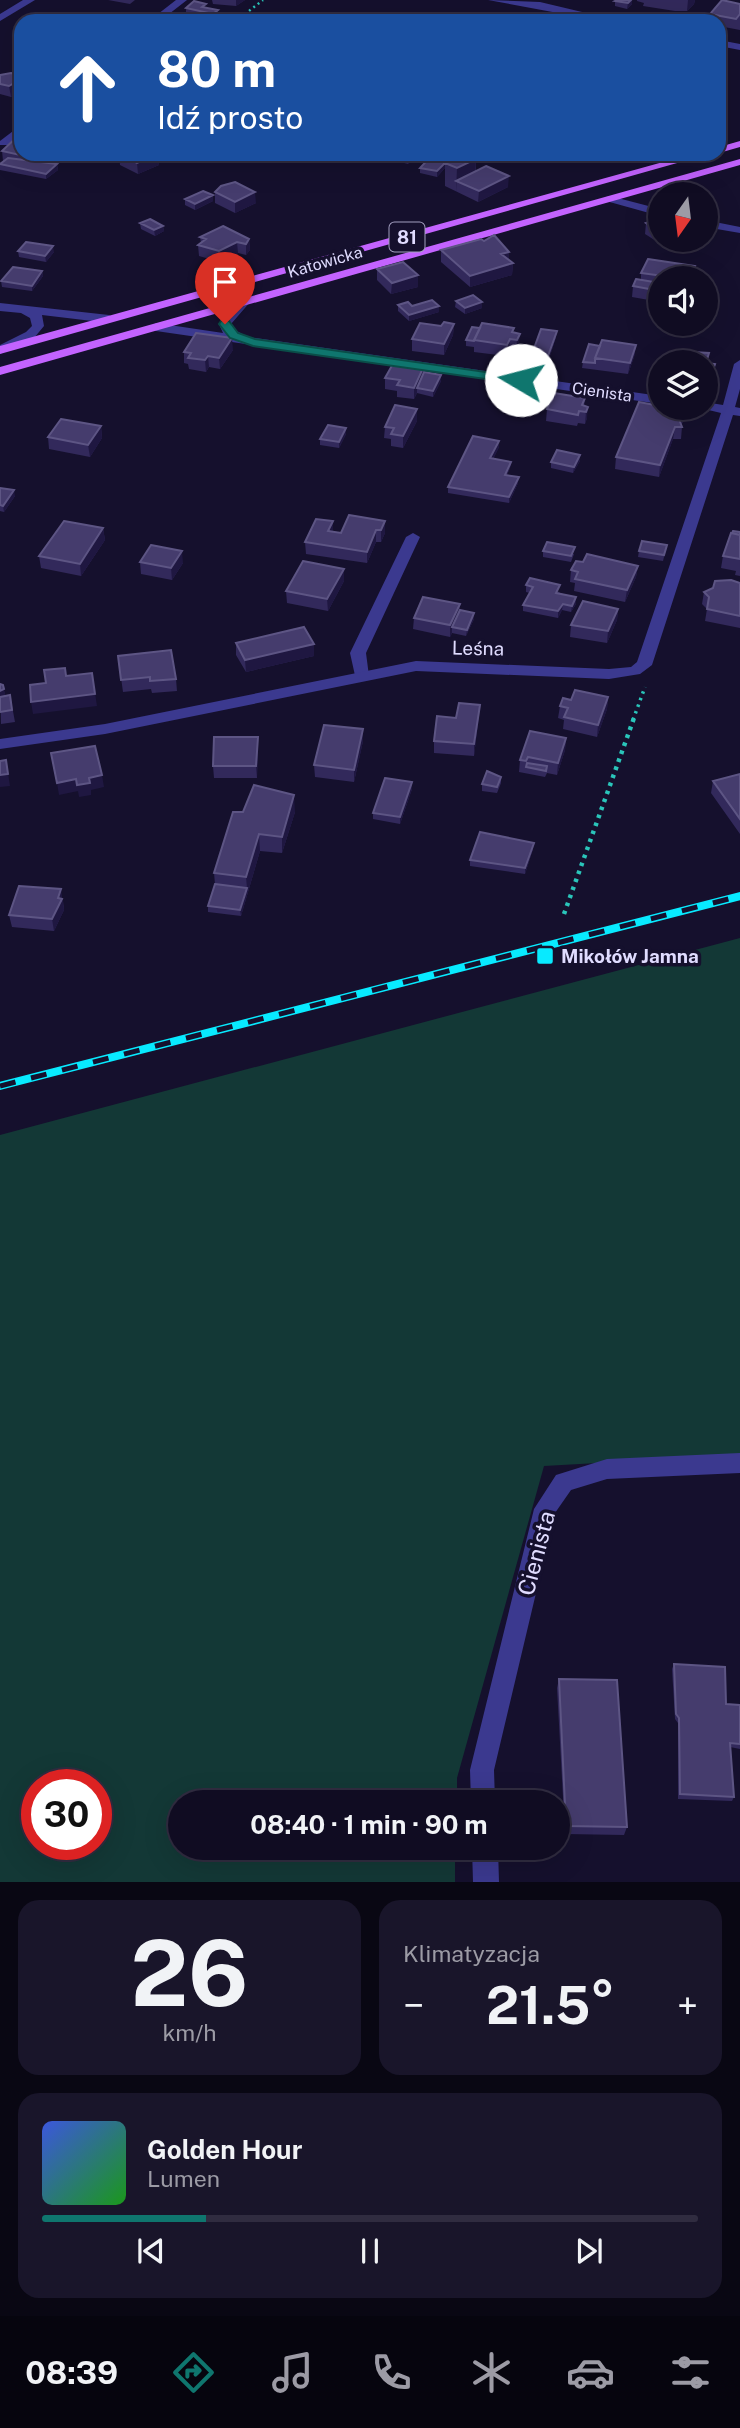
<!DOCTYPE html>
<html lang="pl">
<meta charset="utf-8">
<style>
body{margin:0;font-family:"Public Sans",sans-serif;background:#19152a;color:#f1f3f6;height:100vh;display:flex;flex-direction:column;font-size:26px;white-space:nowrap}
*{box-sizing:border-box;margin:0}
p{font-size:23px;color:#9c9ba5}
.icon{flex:none;width:38px;height:38px;fill:none;stroke:currentColor;stroke-width:2;stroke-linecap:round;stroke-linejoin:round}
.map{position:relative;height:1882px;overflow:hidden}
.drawer{display:flex;flex-direction:column;gap:18px;padding:18px;background:#090713;flex:1}
.drawer>*{flex:none}
.top-card{position:absolute;left:14px;top:14px;width:712px;height:147px;border-radius:21px;box-shadow:0 7px 28px #0002,0 0 0 2px #302c40;background:#1a4fa0;color:#fff;overflow:hidden}
.needle{width:46px;rotate:194deg}
.controls{position:absolute;left:648px;top:182px;display:grid;gap:14px}
.controls a{display:grid;place-items:center;width:70px;height:70px;border-radius:50%;background:#100c22;box-shadow:0 7px 28px #0002,0 0 0 2px #302c40;font-size:35px}
.speed{position:absolute;left:21px;top:1769px;display:flex;gap:14px;font-size:35px;font-weight:700;text-align:center}
.speed>*{display:grid;place-content:center;width:91px;height:91px;border-radius:50%;background:#100c22;box-shadow:0 7px 28px #0002,0 0 0 2px #302c40;line-height:1}
.speed .limit{border:10px solid #d22;background:#fff;color:#111}
.pin{position:absolute;display:grid;place-items:center;width:60px;height:60px;color:#fff;margin:-72px -30px;border-radius:50% 50% 50% 0;rotate:-45deg;box-shadow:0 0 7px #0007}
.pin .icon{rotate:45deg}
.me{position:absolute;width:77px;margin:-38px;rotate:278deg;stroke-linejoin:round;filter:drop-shadow(0 0 5px #0008)}
.turn{display:flex;align-items:center;gap:24px;height:147px;padding:0 28px;font-size:32px}
.turn .icon{width:91px;height:91px;stroke-width:2.5}
.turn b{display:block;font-size:49px;line-height:60px}
.big{font-size:52px;font-weight:700;line-height:1.1}
.drawer .card{flex:1;display:flex;flex-direction:column;justify-content:center;gap:10px;min-width:0;padding:0 24px;border-radius:21px;background:#19152a}
.drawer .dial{align-items:center;gap:0}
.dial b{font-size:91px;line-height:1}
.song{display:flex;align-items:center;gap:21px}
.cover{width:84px;height:84px;border-radius:10px;background:linear-gradient(135deg,hsl(230 70% 55%),hsl(120 70% 35%))}
.played{height:7px;border-radius:4px;background:linear-gradient(90deg,#0f766e 25%,#302c40 25%)}
.keys{display:flex;justify-content:space-around;direction:ltr}
.heat{display:flex;justify-content:space-between;align-items:center;font-size:38px;direction:ltr}
.drawer .tiles{flex:1;display:grid;gap:18px;grid-template-columns:1fr 1fr}
.card:last-child{grid-column:span 2}
.trip{position:absolute;left:168px;top:1790px;width:402px;height:70px;border-radius:35px;background:#100c22;box-shadow:0 7px 28px #0002,0 0 0 2px #302c40;font-weight:700;line-height:70px;text-align:center}
.dock{display:flex;height:112px;justify-content:space-around;align-items:center;background:#06050e;color:#9c9ba5}
.dock .icon{width:49px;height:49px}
.dock .current{color:#0f766e}
.dock b{font-size:32px;color:#f1f3f6}
.map>svg:first-child{display:block}
.green{fill:#133836;fill-rule:evenodd}
.lines{fill:none;stroke-linecap:round;stroke-linejoin:round}
.path-far2{stroke:#2ac5ba;stroke-width:2.5;stroke-dasharray:2 3.5;stroke-linecap:butt}
.path-far1{stroke:#2ac5ba;stroke-width:3.5;stroke-dasharray:2.5 4.5;stroke-linecap:butt}
.path{stroke:#2ac5ba;stroke-width:4.5;stroke-dasharray:3.5 5;stroke-linecap:butt}
.lane{fill:#3b398f;fill-rule:evenodd}
.street{fill:#3b398f;fill-rule:evenodd}
.primary{fill:#c363ff;fill-rule:evenodd}
.rail-casing{stroke:#08eaff;stroke-width:8}
.rail{stroke:#15102d;stroke-width:5;stroke-dasharray:16;stroke-linecap:butt}
.wall{fill:#32295b}
.shaded-wall{fill:#1f1741}
.building{fill:#453c6d;stroke:#5d5584;stroke-width:2}
.route{fill:#0f766e;stroke:#0a4d48;stroke-width:2}
.poi-dot{fill:#08eaff;stroke:#15102d;stroke-width:2.5}
.labels{text-anchor:middle;dominant-baseline:central;stroke-width:7;stroke-linejoin:round;paint-order:stroke}
.far-street-label{font-size:16px;fill:#e0dcff;stroke:#15102d}
.shield{fill:#15102d;stroke:#a39fc0;stroke-width:2}
.shield-label{font-size:18px;font-weight:bold;fill:#e0dcff}
.street-label{font-size:19px;fill:#e0dcff;stroke:#15102d}
.poi-label{font-size:19px;font-weight:bold;fill:#e0dcff;stroke:#15102d;text-anchor:start}
.near-street-label{font-size:23px;fill:#e0dcff;stroke:#15102d}
</style>
<div class="map">
<svg width="740" height="1882" viewBox="0 0 740 1882">
<rect width="100%" height="100%" fill="#15102d"/>
<path class="green" d="M740,938V1455L544,1466L457,1778V1802H180V1848H455V1882H0V1135ZM37,1785H96V1844H37Z"/>
<g class="lines">
<path class="path-far2" d="M236,21L263,0"/>
<path class="path-far1" d="M633,720L645,687"/>
<path class="path" d="M564,914L634,718"/>
<path class="lane" d="M23,0H35L0,21V14Z
M176,0H187L160,21H149Z
M21,125V134L8,145H0V141Z
M413,533L420,537L366,653L369,676L366,680H356L350,653L406,537Z"/>
<path class="street" d="M488,0L540,2L620,21H601Z
M719,40L740,44V50L719,46Z
M610,196L660,209V216L606,201V197Z
M705,220L740,227V233L705,227Z
M245,297L251,301L231,324L233,329L248,337L660,396V404L156,331L150,327L156,323L223,333L219,324L241,298Z
M0,303L109,315L115,319L109,323L42,315L44,326L34,338L0,354V345L26,332L32,326L30,318L21,313L0,311Z
M740,360V389L735,407L740,408V416L733,415L652,665L640,674L609,679L416,671L105,734L0,749V739L105,724L416,661L609,669L631,667L637,662L721,413L700,408H705V402L723,405L734,364Z
M740,1453V1473L607,1479L571,1490L555,1513L494,1770L495,1802H471L470,1770L534,1509L556,1475L607,1459Z
M472,1848H498L499,1882H473Z"/>
<path class="primary" d="M740,141V147L719,153V147Z
M692,154H709L0,354V346Z
M740,159V165L0,375V367Z"/>
<defs>
<path id="rail" d="M0,1086L740,896"/>
</defs>
<use href="#rail" class="rail-casing"/>
<use href="#rail" class="rail"/>
</g>
<path class="wall" d="M108,0H135L130,4Z
M212,0H245L236,6L213,4Z
M637,0H695L694,4L687,11H675L643,6L644,3L637,1Z
M615,1L632,4L627,9L615,6Z
M740,4V30L719,26V21H709L710,14Z
M206,7L218,15L213,19L186,14V8Z
M0,75L21,76V90L11,97L0,94Z
M2,151L46,154L37,161L57,164L58,170L46,179L0,170V164L3,161Z
M119,154H158L159,165L138,174L120,165Z
M385,154H417V157L408,164L385,158Z
M451,157L450,161L476,159V171L508,187L478,202L445,186V168L437,177L420,173V168Z
M215,192L256,203L235,213L215,203Z
M213,195V201L195,210L185,205V199Z
M660,218V240H683L664,246L645,234L646,223Z
M140,223L163,226L164,231L155,236L141,229Z
M200,237L249,239L250,250L246,255L238,253L220,262L199,256L198,245L201,243Z
M484,241L513,263L512,275L470,287L441,262V250Z
M18,251L54,252L46,262L19,257Z
M695,266L693,278H660V302L632,297L633,286L641,280V273Z
M377,269L418,275V287L391,294L377,280Z
M42,271L43,276L32,291L2,287L1,281Z
M456,301L482,302V308L465,314L455,307Z
M398,305L412,306L439,312L409,321L398,311Z
M454,324L453,335L444,355L412,351V339L441,326Z
M514,333L519,345L516,352L509,351L506,356L474,352V347L466,346V340Z
M556,337L548,362L532,360V354Z
M636,345L634,357L628,374L582,368L583,362L600,346Z
M233,350L220,369L209,367L206,372L189,369L188,364L184,363V352Z
M705,362L715,364L711,382L705,381Z
M424,372L441,375V381L433,397L417,393L414,399L397,397V391L385,389V378Z
M585,398L584,406L587,418L585,424L578,423L577,426L546,421L547,409Z
M685,410L683,422L681,425L682,427L681,439H673L659,477L615,469L616,457Z
M417,421L403,448L391,446V439L384,438L385,427Z
M101,426L102,438L90,457L49,449L48,437Z
M346,428V434L339,448L320,445V439Z
M499,441V447L493,459L511,462L510,468L507,475L518,483L509,503L448,493V487Z
M580,461L573,473L551,468V462Z
M0,488L15,496L4,512L0,511Z
M349,515L385,533L381,542H376L367,563L306,554L305,542L333,521V532L341,533Z
M103,528L105,540L81,576L41,568L39,556Z
M740,532V576L735,575L736,571L721,568L723,556Z
M667,545L663,561L638,557L639,551Z
M543,551L574,554L571,562L543,557Z
M140,562L183,563L172,580L141,574Z
M583,562L638,566L636,577L625,602L574,591L575,583L570,582L571,570Z
M344,569V581L328,611L287,603L286,591Z
M740,583V628L705,621L707,609L702,604L704,592Z
M526,585L560,592L559,593L576,597V604L571,612L562,610L558,618L523,611V605L530,593L526,592Z
M460,604V610L474,613V619L466,636L452,633L450,637L413,629L414,618Z
M618,609L617,620L607,643L570,637L571,625Z
M236,643L314,644V656L246,672L236,655Z
M118,656L176,679L177,691L152,693L151,689L123,692Z
M0,684L3,685L5,696L10,695L15,722L1,724Z
M608,697L607,709L597,737L563,729L564,720L558,718L560,706Z
M480,705L474,756L434,753V741L456,718Z
M258,737L257,778H214L213,766Z
M566,738L565,750L557,775L547,773L545,777L519,772L520,760Z
M363,741L354,782L315,777L314,765Z
M740,774V834L711,793L713,781Z
M501,777V783L497,793L482,791V784Z
M412,782V789L400,824L373,819V813Z
M243,812H295L282,853L260,851L241,916L208,912V906L215,884L214,873Z
M533,849L525,874L470,866V860Z
M63,901L64,910L54,931L12,927L9,915Z
M674,1664L726,1704L740,1705V1749L730,1747L734,1797L732,1801L678,1799V1723L675,1719L672,1669Z
M559,1679L627,1827L624,1835L565,1834L557,1688Z"/>
<path class="shaded-wall" d="M236,0H245L236,6Z
M631,0H632V4L627,9L628,3Z
M688,0H695L694,4L687,11Z
M218,10V15L213,19V14Z
M21,79V90L11,97L9,86Z
M32,154H46L30,168L29,157Z
M158,154L159,165L138,174L137,163Z
M414,154H417V157L408,164V158Z
M451,157L450,162L445,163V168L437,177V171Z
M476,159L475,182L456,181V192L457,168Z
M57,164L58,170L46,179V174Z
M509,176L508,187L478,202L479,191Z
M255,192L256,203L235,213V202Z
M213,195V201L195,210V204Z
M163,226L164,231L155,236L154,230Z
M249,239L250,250L246,255V244Z
M665,240H683L664,246Z
M237,242L238,253L220,262L219,251Z
M53,246L54,252L46,262L45,256Z
M509,252V263L501,254Z
M513,263L512,275L470,287V276Z
M42,271L43,276L32,291V286Z
M418,275V287L391,294L392,283Z
M482,302V308L465,314V308Z
M439,306V312L409,321V315Z
M454,324L453,335L444,355V344Z
M557,331L556,337L548,362V356Z
M520,334L519,345L516,352L517,340Z
M232,338L233,350L220,369L219,358Z
M510,339L509,351L506,356L507,345Z
M636,345L634,357L628,374L630,363Z
M208,356L209,367L206,372L205,360Z
M424,366V378L417,388V393L414,399V388Z
M441,375V381L433,397V391Z
M588,407L587,418L585,424L586,412Z
M417,409V421L403,448V436Z
M685,410L683,422L680,427L679,419Z
M101,426L102,438L90,457L88,445Z
M675,427L673,439L659,477L660,465Z
M346,428V434L339,448V442Z
M499,441V447L490,465V458Z
M580,455V461L573,473L574,467Z
M511,462L510,468L504,481L505,475Z
M519,477L518,483L509,503V497Z
M14,490L15,496L4,512L3,506Z
M333,521V533L328,531Z
M385,521V533L381,542V530Z
M103,528L105,540L81,576L80,564Z
M376,530V542L367,563V552Z
M182,551L183,563L172,580L171,568Z
M638,566L636,577L625,602L627,590Z
M344,569V581L328,611L327,599Z
M576,597V604L571,612L572,606Z
M460,604V616L452,627V633L450,637V625Z
M563,604L562,610L558,618V611Z
M618,609L617,620L607,643L608,631Z
M474,613V619L466,636L467,630Z
M314,644V656L246,672L245,660Z
M92,673L97,706L33,714L31,702Z
M4,689L6,701L0,704V691Z
M608,697L607,709L597,737L598,725Z
M480,705L479,717L474,756V744Z
M363,729V741L354,782V770Z
M258,737V749L257,778L256,766Z
M566,738L565,750L557,775L558,763Z
M6,760L10,786L0,787V775Z
M102,775L104,787L91,790V795L79,797L77,785L89,778Z
M76,779L78,791L59,795L57,783Z
M412,782V789L400,824V817Z
M294,795L295,812L282,853V837Z
M259,834L260,851L241,916L240,910L247,888L246,877Z
M534,843L533,849L525,874V868Z
M61,889L64,910L54,931L52,919Z"/>
<path class="building" d="M617,0H631L628,3L615,1Z
M722,0L740,4V14L736,19L710,14Z
M194,1L206,4L202,7L218,10L213,14L186,8Z
M545,14L581,21H537Z
M11,73L21,76V79L9,86L0,84V75Z
M19,135L21,136V154H32L29,157L2,151Z
M120,154H158L137,163Z
M392,154H414L408,158Z
M433,154L451,157L437,171L420,168Z
M468,155L476,159L457,168L445,163Z
M8,158L57,164L46,174L0,164Z
M486,166L509,176L479,191L456,181Z
M235,182L255,192L235,202L215,192L221,186Z
M203,191L213,195L195,204L185,199Z
M660,218V232L646,223Z
M150,219L163,226L154,230L140,223Z
M223,226L249,239L246,244L237,242L219,251L198,245L206,239L200,237Z
M494,235L509,252L501,254L513,263L470,276L441,250L481,239L484,241Z
M26,242L53,246L45,256L18,251Z
M648,259L695,266L690,278H678L641,273Z
M403,262L418,275L392,283L377,269Z
M13,267L42,271L32,286L1,281Z
M636,279L660,283V291L633,286Z
M473,295L482,302L465,308L456,301Z
M432,300L439,306L409,315L398,305L408,302L412,306Z
M444,322L454,324L444,344L412,339L420,323L441,326Z
M482,323L514,328L512,332L520,334L517,340L510,339L507,345L474,340Z
M472,327L480,328L474,341L466,340Z
M541,329L557,331L548,356L532,354Z
M196,333L232,338L219,358L208,356L205,360L188,358L191,353L184,352Z
M602,340L636,345L630,363L595,358Z
M589,344L600,346L595,358V363L583,362Z
M673,351L709,353L706,363L715,364L713,370L705,369V362H669Z
M394,362L424,366L414,388L397,385L400,380L385,378Z
M424,372L441,375L433,391L417,388Z
M554,393L585,398L582,405L588,407L586,412L579,411L578,415L547,409Z
M639,402L660,406V408H671L685,410L679,419L682,427H675L660,465L616,457Z
M395,405L417,409L403,436L391,434L394,428L385,427Z
M61,419L101,426L88,445L48,437Z
M328,425L346,428L339,442L320,439Z
M473,436L499,441L490,458L511,462L505,475L519,477L509,497L448,487Z
M557,450L580,455L574,467L551,462Z
M0,488L14,490L3,506L0,505Z
M349,515L385,521L381,530H376L367,552L305,542L316,519L333,521L328,531L341,533Z
M64,521L103,528L80,564L39,556Z
M733,531L740,532V535L732,533Z
M731,533L740,535V559L723,556Z
M642,541L667,545L664,555L639,551Z
M547,542L575,547L571,556L543,551Z
M151,545L182,551L171,568L140,562Z
M587,554L638,566L627,590L575,579L578,572L571,570L576,561L583,562Z
M303,561L344,569L327,599L286,591Z
M530,578L560,585L556,593L576,597L572,606L563,604L558,611L523,605L533,587L526,585Z
M731,580L740,583V616L707,609L709,597L704,592L713,588L715,581Z
M423,597L460,604L450,625L414,618Z
M583,601L618,609L608,631L571,625Z
M460,610L474,613L467,630L452,627Z
M304,627L314,644L245,660L236,643Z
M171,650L176,679L150,681V677L121,680L118,656Z
M65,668L66,676L92,673L95,694L31,702L30,685L46,683L44,670Z
M0,684L3,685L4,689L0,691Z
M575,690L608,697L598,725L564,717L568,708L560,706L563,698L571,700Z
M10,695L12,710L0,712V697Z
M459,703L480,705L474,744L434,741L437,716L456,718Z
M324,725L363,729L354,770L314,765Z
M530,731L566,738L558,763L528,757L526,761L520,760Z
M214,737H258L256,766H213Z
M95,746L102,775L89,778L90,783L77,785L76,779L57,783L51,753Z
M6,760L8,774L0,775V761Z
M527,763L547,766L546,771L526,767Z
M487,771L501,777L497,787L482,784Z
M740,774V819L713,781Z
M385,778L412,782L400,817L373,813Z
M254,785L294,795L282,837L259,834L246,877L214,873L233,812H243Z
M480,832L534,843L525,868L470,860Z
M215,884L247,888L240,910L208,906Z
M19,886L61,889L58,898L62,899L52,919L9,915Z
M674,1664L725,1667L726,1704L740,1705V1744L730,1743L734,1797L680,1794L679,1718L676,1714Z
M559,1679L617,1680L627,1827L566,1826Z"/>
<path class="route" d="M221,321H229L238,333L255,339L521,377L527,380L521,384L253,346L230,338L219,324Z"/>
<rect class="poi-dot" x="536" y="947" width="18" height="18" rx="3.5"/>
<g class="labels">
<g class="far-street-label">
<text transform="translate(325 262) rotate(-16)">Katowicka</text>
<text transform="translate(602 392) rotate(8)">Cienista</text>
</g>
<rect class="shield" x="389.5" y="222.5" width="35" height="29" rx="5"/>
<g class="shield-label">
<text x="407" y="237">81</text>
</g>
<g class="street-label">
<text transform="translate(478 648) rotate(1)">Leśna</text>
</g>
<g class="poi-label">
<text x="561" y="956">Mikołów Jamna</text>
</g>
<g class="near-street-label">
<text transform="translate(536 1553) rotate(-75)">Cienista</text>
</g>
</g>
</svg>
<div class="controls">
<a><svg class="needle" viewBox="-14 -14 28 28"><path d="M0-13l5 13h-10z" fill="#e53935"/><path d="M0 13l5-13h-10z" fill="#9c9ba5"/></svg></a>
<a><svg class="icon" aria-label="sound" viewBox="0 0 24 24"><path d="M4 9h4l5-4v14l-5-4H4zM17 9q2 3 0 6"/></svg></a>
<a><svg class="icon" aria-label="layers" viewBox="0 0 24 24"><path d="M12 4l9 5-9 5-9-5zM3 14l9 5 9-5"/></svg></a>
</div>
<div class="speed"><div class="limit">30</div></div>
<div class="pin" style="left:225px;top:324px;background:#d93025"><svg class="icon" aria-label="arrive" viewBox="0 0 24 24"><path d="M6 21V4h12l-3 4 3 4H6"/></svg></div>
<svg class="me" style="left:521px;top:380px" viewBox="-20 -20 40 40"><circle r="19" fill="#fff"/><path d="M0-13L10 11 0 6-10 11z" fill="#0f766e"/></svg>
<div class="trip">08:40 · 1 min · 90 m</div>
<div class="top-card">
<div class="turn"><svg class="icon" aria-label="ahead" viewBox="0 0 24 24"><path d="M12 20V5M6 11l6-6 6 6"/></svg><div><b>80 m</b>Idź prosto</div></div>
</div>
</div>
<section class="drawer">
<div class="tiles">
<div class="card dial"><b>26</b><p>km/h</p></div>
<div class="card"><p>Klimatyzacja</p>
<div class="heat"><a>−</a><b class="big">21.5°</b><a>+</a></div>
</div>
<div class="card">
<div class="song"><i class="cover"></i><div><b>Golden Hour</b><p>Lumen</p></div></div>
<div class="played"></div>
<div class="keys"><svg class="icon" aria-label="previous" viewBox="0 0 24 24"><path d="M18 5L8 12l10 7zM5 5v14"/></svg><svg class="icon" aria-label="pause" viewBox="0 0 24 24"><path d="M8 5v14M16 5v14"/></svg><svg class="icon" aria-label="next" viewBox="0 0 24 24"><path d="M6 5l10 7-10 7zM19 5v14"/></svg></div>
</div>
</div>
</section>
<nav class="dock">
<b>08:39</b>
<svg class="icon current" aria-label="directions" viewBox="0 0 24 24"><path d="M12 3l9 9-9 9-9-9zM9 14v-3h6M13 9l2 2-2 2"/></svg>
<svg class="icon" aria-label="music" viewBox="0 0 24 24"><path d="M9 18V5l10-2v13"/><circle cx="6" cy="18" r="3"/><circle cx="16" cy="16" r="3"/></svg>
<svg class="icon" aria-label="phone" viewBox="0 0 24 24"><path d="M5 4h4l2 5-3 2q2 4 5 5l2-3 5 2v4C11 20 4 13 5 4z"/></svg>
<svg class="icon" aria-label="climate" viewBox="0 0 24 24"><path d="M12 3v18M4 7l16 10M4 17L20 7"/></svg>
<svg class="icon" aria-label="car" viewBox="0 0 24 24"><path d="M5 17H2v-5l4-1 3-4h7l3 4 3 1v5h-3M9 17h6M6 11h13"/><circle cx="7" cy="17" r="2"/><circle cx="17" cy="17" r="2"/></svg>
<svg class="icon" aria-label="filters" viewBox="0 0 24 24"><path d="M4 7h16M4 17h16"/><circle cx="9" cy="7" r="2"/><circle cx="15" cy="17" r="2"/></svg>
</nav>
